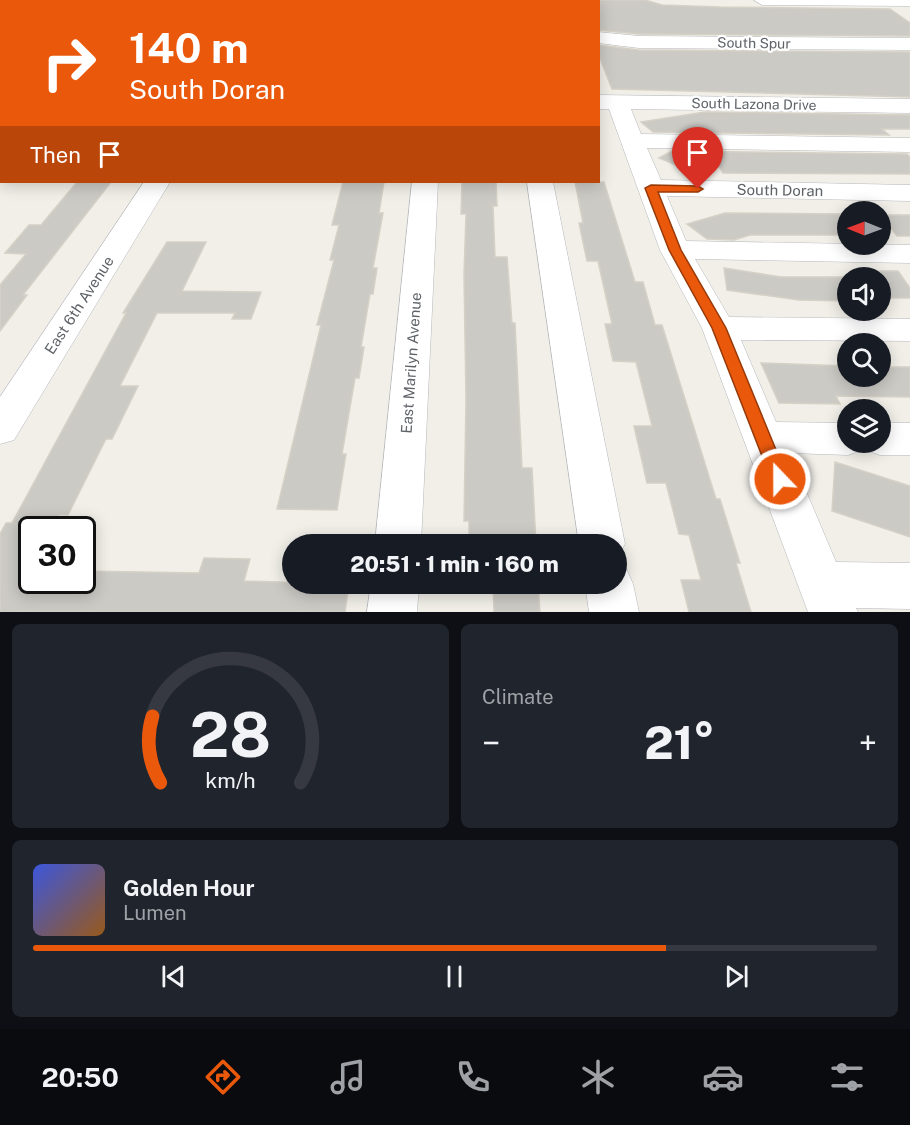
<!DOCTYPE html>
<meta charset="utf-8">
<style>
body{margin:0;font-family:"Public Sans",sans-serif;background:#20242c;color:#f1f3f6;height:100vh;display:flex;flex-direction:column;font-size:22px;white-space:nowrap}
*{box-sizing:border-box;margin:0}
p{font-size:20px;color:#9ea1a6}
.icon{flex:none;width:33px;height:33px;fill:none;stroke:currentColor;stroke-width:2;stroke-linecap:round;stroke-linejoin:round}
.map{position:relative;height:612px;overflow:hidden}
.panel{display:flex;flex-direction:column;gap:12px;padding:12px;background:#0d0f14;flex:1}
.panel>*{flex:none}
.hud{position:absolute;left:0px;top:0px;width:600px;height:183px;box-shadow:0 3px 15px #0003;background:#ea580c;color:#fff;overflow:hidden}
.needle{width:39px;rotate:271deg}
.fabs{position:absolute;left:837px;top:201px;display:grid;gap:12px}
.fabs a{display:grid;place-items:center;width:54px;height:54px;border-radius:50%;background:#171b24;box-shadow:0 3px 15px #0003;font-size:30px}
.speed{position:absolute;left:18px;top:516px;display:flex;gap:12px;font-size:30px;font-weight:700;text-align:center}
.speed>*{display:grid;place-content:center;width:78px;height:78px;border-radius:50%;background:#171b24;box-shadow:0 3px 15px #0003;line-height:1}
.speed .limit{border:3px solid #111;border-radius:9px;background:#fff;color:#111}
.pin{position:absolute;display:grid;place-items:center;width:51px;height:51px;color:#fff;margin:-62px -26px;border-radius:50% 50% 50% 0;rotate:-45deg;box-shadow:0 0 6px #0007}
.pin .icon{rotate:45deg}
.me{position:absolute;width:66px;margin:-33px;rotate:338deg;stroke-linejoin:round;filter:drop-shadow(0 0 4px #0008)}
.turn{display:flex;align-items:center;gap:21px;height:126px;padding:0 30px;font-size:27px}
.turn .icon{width:78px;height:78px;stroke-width:2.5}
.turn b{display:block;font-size:42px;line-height:51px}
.then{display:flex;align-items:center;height:57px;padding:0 30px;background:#0003;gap:12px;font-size:22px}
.big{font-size:45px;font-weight:800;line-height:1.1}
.panel .tile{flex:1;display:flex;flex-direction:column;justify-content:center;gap:9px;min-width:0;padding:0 21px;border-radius:9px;background:#20242c}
.panel .dial{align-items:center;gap:0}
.dial svg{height:156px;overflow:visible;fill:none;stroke:#363941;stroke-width:7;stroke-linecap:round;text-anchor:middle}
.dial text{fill:#f1f3f6;stroke:none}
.song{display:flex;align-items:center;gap:18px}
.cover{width:72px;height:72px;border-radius:9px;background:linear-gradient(135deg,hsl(230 70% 55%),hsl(30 70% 35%))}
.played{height:6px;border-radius:3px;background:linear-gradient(90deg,#ea580c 75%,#363941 75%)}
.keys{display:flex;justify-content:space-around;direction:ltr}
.heat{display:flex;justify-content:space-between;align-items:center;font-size:33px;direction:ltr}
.panel .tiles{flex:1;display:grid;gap:12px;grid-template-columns:1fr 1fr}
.tile:last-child{grid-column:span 2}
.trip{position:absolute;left:282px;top:534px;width:345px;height:60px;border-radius:30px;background:#171b24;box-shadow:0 3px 15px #0003;font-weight:800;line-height:60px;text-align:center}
.tabs{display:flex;height:96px;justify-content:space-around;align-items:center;background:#090b0e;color:#9ea1a6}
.tabs .icon{width:42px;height:42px}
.tabs .current{color:#ea580c}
.tabs b{font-size:27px;color:#f1f3f6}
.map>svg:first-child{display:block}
.building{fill:#cccac5;stroke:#d6d1c6;stroke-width:1.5}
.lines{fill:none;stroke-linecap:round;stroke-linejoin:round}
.minor-casing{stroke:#b5b8bc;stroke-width:1}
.minor{fill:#fff;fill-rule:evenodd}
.route{fill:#ea580c;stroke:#983908;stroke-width:1.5}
.labels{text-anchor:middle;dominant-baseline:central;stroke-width:4.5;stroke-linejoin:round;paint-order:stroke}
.far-street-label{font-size:14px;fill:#5f6368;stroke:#fff}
.street-label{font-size:15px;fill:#5f6368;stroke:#fff}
</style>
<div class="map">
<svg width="910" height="612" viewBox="0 0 910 612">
<rect width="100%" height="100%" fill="#f1efe8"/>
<path class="building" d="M598,0H645L662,5L720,7L890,9L910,23V36L639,34L598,30Z
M598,45L639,50L910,52V97L612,89L598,53Z
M705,112L910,115V129H882L889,135L653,132L641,122Z
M672,151L907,154L910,157V174L723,173L716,161L697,174L659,158Z
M77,182H111L23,295H27L0,331V285L26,254L5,253L29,225H41Z
M343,182H384L379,213H383L373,268H377L373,294H370L361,347H364L359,378H355L342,454H346L337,510L277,509L321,325H317L334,260H330L339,225H332Z
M462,182H496L497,206H493L495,257H507L512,323H515L522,468H532L536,544H469V521H464L466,399L464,275L466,214H461Z
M575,182H604L635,282H643L655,325H662L716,499H720L740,563H736L751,612H689L681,580H701L689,535L679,534L666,483H647L634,426H652L636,362L613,361L605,324H612L598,261H587L579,223H583Z
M725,213L848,214V235H750L734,240L707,239L687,224Z
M880,215H910V236H897Z
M167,242H206L182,291L261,292L251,319H232L235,313H157L120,386H138L112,439H106L68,515H59L52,530H32V580H82V571L199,573L204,558L250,559L244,581L349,584L345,612H0V534L6,523H12L126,313H123Z
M724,268L781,277H848V301L799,300L727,290Z
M880,271H898L910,288V298H880Z
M761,363L848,366V376H880V367H910V397L836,396L840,404L779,403Z
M835,462L910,486V537L832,511Z
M493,584H538L540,612H494Z"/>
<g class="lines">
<defs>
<path id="minor" d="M263,0H279L262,2Z
M543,0H559V2H543Z
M754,0H910V6L762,5Z
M0,26H2V36H0Z
M598,32L639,36L910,38V50L639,48L598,43Z
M0,91H2V103H0Z
M598,95L910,99V113L631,109L641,134L910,138V152L647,148L661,180L910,185V201L667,196L686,241L910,245V263L695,259L729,317L910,319V341L741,340L776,422L848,423V442H880V423H910V455H880L866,450L864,447L862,450L848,455L790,453L836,562L910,563V609L856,608L858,612H808L702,328L660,250L609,109H598Z
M2,118V134H0V119Z
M144,182H170L14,440L0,444V397Z
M412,182H438L421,544H375Z
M527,182H553L625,544L616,559V544H579Z
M616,564L626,568L633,584L639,612H589L585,584H616Z
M371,584H419L417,612H367Z"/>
</defs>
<use href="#minor" class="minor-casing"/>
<use href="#minor" class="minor"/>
</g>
<path class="route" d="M651,185L698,186L703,189L698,192H658L681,250L726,328L788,479L786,485L780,487L773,485L771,479L712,328L669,250L645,188Z"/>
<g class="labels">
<g class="far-street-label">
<text transform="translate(754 43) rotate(1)">South Spur</text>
<text transform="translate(754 104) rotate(1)">South Lazona Drive</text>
</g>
<g class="street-label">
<text transform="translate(780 190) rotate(1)">South Doran</text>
<text transform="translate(79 305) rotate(-57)">East 6th Avenue</text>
<text transform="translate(411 363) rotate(-86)">East Marilyn Avenue</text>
</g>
</g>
</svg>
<div class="fabs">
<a><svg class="needle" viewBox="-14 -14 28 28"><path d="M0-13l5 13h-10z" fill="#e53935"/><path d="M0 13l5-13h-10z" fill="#9ea1a6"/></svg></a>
<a><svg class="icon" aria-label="sound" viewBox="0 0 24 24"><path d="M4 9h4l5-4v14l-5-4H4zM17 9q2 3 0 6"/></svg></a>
<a><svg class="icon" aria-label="search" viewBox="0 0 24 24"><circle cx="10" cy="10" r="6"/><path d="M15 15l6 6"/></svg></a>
<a><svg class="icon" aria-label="layers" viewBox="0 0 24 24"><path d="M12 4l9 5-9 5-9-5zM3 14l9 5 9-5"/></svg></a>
</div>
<div class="speed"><div class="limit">30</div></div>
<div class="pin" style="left:698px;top:189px;background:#d93025"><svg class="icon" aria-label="arrive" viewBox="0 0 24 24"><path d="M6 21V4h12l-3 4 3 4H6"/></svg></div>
<svg class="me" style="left:780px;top:479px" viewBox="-20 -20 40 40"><circle r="17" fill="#ea580c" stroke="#fff" stroke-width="3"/><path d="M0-11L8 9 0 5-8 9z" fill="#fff"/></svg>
<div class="trip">20:51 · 1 min · 160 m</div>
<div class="hud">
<div class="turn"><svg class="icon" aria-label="right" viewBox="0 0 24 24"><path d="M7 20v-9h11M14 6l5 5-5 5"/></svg><div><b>140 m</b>South Doran</div></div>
<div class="then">Then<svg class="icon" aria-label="arrive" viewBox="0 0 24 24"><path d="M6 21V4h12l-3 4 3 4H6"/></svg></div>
</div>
</div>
<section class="panel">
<div class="tiles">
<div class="tile dial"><svg viewBox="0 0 100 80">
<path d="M14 69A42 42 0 1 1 86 69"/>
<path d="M14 69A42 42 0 0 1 10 35" stroke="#ea580c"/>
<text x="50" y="56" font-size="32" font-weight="700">28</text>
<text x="50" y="72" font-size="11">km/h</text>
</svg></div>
<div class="tile"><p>Climate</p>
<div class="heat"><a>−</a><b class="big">21°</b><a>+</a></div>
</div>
<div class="tile">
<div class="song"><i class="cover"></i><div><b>Golden Hour</b><p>Lumen</p></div></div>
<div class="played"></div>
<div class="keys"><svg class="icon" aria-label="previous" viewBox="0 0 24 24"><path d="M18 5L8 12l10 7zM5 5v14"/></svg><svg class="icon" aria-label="pause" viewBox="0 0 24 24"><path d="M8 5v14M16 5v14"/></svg><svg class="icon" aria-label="next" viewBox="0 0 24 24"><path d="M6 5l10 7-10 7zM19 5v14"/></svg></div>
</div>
</div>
</section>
<nav class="tabs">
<b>20:50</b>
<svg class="icon current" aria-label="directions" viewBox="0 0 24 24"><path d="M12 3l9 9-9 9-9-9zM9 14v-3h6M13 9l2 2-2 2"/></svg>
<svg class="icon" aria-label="music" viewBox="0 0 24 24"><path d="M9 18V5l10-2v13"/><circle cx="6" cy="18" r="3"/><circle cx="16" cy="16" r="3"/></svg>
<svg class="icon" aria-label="phone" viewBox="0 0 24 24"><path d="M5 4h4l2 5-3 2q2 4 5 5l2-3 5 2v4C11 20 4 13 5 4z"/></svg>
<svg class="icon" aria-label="climate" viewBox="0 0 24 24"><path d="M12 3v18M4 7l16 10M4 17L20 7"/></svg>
<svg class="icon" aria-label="car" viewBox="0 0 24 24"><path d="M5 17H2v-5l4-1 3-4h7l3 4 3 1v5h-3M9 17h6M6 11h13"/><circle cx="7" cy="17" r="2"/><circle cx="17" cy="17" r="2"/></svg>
<svg class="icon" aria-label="filters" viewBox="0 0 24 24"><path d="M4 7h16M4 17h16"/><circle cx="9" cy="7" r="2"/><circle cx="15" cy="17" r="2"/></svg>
</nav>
